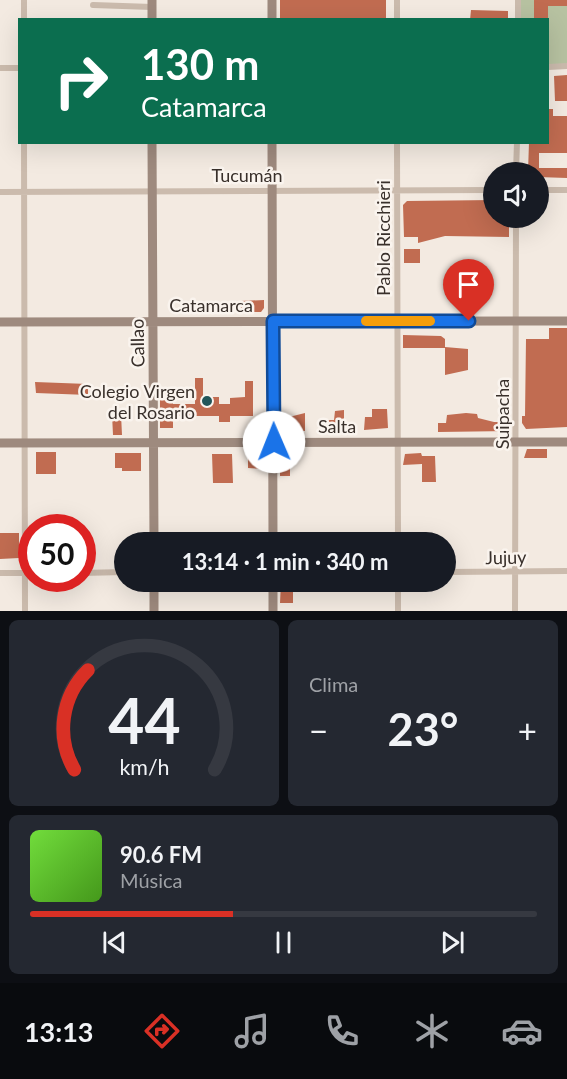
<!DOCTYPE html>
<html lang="es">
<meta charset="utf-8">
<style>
body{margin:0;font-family:Lato,sans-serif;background:#242831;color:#f1f3f6;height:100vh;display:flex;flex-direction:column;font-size:22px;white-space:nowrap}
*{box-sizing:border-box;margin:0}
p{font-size:20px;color:#9ea1a6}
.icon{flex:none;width:33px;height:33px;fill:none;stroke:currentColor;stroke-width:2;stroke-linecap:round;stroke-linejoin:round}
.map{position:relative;height:611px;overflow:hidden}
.drawer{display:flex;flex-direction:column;gap:9px;padding:9px;background:#0d0f14;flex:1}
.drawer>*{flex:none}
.top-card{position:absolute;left:18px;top:18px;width:531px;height:126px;border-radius:0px;box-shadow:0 6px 24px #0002;background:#0b6e4f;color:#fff;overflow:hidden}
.controls{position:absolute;left:483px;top:162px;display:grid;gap:12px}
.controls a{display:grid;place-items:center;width:66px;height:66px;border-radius:50%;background:#171b24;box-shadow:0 6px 24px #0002;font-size:30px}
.speed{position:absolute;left:18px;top:514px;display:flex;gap:12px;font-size:30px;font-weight:700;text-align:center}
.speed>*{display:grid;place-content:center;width:78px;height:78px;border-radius:50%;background:#171b24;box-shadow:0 6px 24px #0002;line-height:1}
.speed .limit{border:9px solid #d22;background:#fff;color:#111}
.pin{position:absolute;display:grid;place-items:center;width:51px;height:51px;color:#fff;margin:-62px -26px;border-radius:50% 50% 50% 0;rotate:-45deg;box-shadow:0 0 6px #0007}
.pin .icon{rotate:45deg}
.me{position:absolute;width:66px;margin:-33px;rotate:359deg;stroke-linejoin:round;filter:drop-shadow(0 0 4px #0008)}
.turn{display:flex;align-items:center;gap:21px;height:126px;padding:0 24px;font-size:27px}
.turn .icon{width:78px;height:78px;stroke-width:2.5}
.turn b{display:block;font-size:42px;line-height:51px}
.big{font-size:45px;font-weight:700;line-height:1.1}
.drawer .tile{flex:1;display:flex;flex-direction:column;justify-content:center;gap:9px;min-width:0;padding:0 21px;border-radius:9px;background:#242831}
.drawer .dial{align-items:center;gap:0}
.dial svg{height:156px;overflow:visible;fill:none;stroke:#363941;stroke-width:7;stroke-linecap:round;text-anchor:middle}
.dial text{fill:#f1f3f6;stroke:none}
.song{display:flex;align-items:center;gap:18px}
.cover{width:72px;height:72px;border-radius:9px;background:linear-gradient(135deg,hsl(100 70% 55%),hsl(100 70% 35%))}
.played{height:6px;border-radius:3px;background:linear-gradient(90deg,#d93025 40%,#363941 40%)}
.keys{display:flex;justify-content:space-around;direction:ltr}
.heat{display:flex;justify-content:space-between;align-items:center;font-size:33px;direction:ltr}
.drawer .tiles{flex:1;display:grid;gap:9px;grid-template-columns:1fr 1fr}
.tile:last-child{grid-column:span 2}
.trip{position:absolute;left:114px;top:532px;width:342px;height:60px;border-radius:30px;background:#171b24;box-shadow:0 6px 24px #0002;font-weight:700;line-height:60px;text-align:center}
.tab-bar{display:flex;height:96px;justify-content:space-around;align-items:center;background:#090b0e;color:#9ea1a6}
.tab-bar .icon{width:42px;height:42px}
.tab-bar .current{color:#d93025}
.tab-bar b{font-size:27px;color:#f1f3f6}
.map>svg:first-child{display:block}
.green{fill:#b7c2a1}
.building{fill:#c16c51}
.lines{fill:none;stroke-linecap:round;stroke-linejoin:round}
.street{stroke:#cbbbad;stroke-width:6}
.secondary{stroke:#9e8a7e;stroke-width:9}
.route-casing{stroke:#114b97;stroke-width:15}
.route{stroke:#1a73e8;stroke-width:10}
.slow{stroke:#f59e0b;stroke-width:10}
.poi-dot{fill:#22565a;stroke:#faf4ee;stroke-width:2}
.labels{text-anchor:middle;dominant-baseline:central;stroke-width:5;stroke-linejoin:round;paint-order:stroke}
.street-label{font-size:18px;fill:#39302b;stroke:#faf4ee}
.poi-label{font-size:18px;fill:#39302b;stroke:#faf4ee;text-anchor:end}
</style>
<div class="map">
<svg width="567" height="611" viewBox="0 0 567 611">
<rect width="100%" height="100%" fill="#f3eae1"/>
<path class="green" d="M518,0H567V66L548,67V20H518Z"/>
<path class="building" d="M280,0H386V18H280Z
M534,0H567V6H548V20H534Z
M471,10L508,11V20H470Z
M567,75V101H555L554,76Z
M548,109H553V116H567V153H539V168H567V178L538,177V172H528L529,142H548Z
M494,200V218H509V237L445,236L418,243V237H404L403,205L407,201Z
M404,249H420V263H404Z
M264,300V308L261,312H241V301Z
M549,328H567V427L526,429L522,423V416H525L526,339H549Z
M403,335L441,336L445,339V347L468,349V370L445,375V348H403Z
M195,378H203V397H219V404H230V398L245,397V381H253V416H230V422H219V416H173V428H160V391H173V404H195Z
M35,382L88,384V395L36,393Z
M372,409H387L388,428L364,430L365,417H372Z
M344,410V430L324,432V420H334L335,411Z
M305,413V431L290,430L289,417Z
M466,413L477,414L478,418L494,422H503V414L510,415V431L438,432V423H446L447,415Z
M112,414H121L122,435H113Z
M527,449H547V458H524Z
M280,451L295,452L294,462L290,461V476H280Z
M36,452H56V474H36Z
M115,453H141V471H122V468H115Z
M248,453L262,455L264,469L248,468Z
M421,453L422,456H435L436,482H422V464L403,465L405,454Z
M212,454H232L233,483H213Z
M0,533H19V558L0,559Z
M281,582H293V603H280Z"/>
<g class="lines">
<path class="street" d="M24,0V20
M397,0V20
M93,5L152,7
M518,20V0
M548,67L567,66
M0,68H20
M24,142L25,611
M397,142L398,543
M516,172L517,142
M538,190H567
M0,192L494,190
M446,572L567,571
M0,573H32
M82,573L124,572
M398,582V611
M515,611L516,218"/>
<path class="secondary" d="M272,0V20
M152,20V0
M152,142L154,543
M272,142L273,543
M0,322L567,321
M0,443L567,442
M154,582V611
M273,582V611"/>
</g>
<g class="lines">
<defs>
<path id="route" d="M274,442L273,321H469"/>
</defs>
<use href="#route" class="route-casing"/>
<use href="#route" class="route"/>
<path class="slow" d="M366,321H430"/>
</g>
<circle class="poi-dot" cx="207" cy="401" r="6"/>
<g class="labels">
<g class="street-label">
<text x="247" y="175">Tucumán</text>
<text transform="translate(383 238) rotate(-90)">Pablo Ricchieri</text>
<text x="211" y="305">Catamarca</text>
<text transform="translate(137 343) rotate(-91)">Callao</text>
<text transform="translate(502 414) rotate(-90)">Suipacha</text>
<text x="337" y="426">Salta</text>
<text transform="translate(506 557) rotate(-1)">Jujuy</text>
</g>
<g class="poi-label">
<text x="195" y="391">Colegio Virgen<tspan x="195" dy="21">del Rosario</tspan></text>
</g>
</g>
</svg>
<div class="controls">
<a><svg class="icon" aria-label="sound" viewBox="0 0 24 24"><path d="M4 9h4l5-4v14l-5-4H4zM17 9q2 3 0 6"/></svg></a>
</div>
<div class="speed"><div class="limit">50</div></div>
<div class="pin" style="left:469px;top:321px;background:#d93025"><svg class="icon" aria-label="arrive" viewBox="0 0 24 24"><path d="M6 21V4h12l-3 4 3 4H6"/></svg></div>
<svg class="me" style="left:274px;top:442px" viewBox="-20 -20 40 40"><circle r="19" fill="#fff"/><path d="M0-13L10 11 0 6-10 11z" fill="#1a73e8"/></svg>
<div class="trip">13:14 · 1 min · 340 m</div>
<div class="top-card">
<div class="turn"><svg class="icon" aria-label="right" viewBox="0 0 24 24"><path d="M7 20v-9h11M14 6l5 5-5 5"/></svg><div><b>130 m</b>Catamarca</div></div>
</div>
</div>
<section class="drawer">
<div class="tiles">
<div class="tile dial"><svg viewBox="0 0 100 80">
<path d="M14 69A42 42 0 1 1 86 69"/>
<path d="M14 69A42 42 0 0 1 21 18" stroke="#d93025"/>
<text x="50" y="56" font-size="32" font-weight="700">44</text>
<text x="50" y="72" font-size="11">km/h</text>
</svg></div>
<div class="tile"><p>Clima</p>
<div class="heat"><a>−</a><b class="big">23°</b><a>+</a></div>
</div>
<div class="tile">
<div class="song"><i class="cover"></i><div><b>90.6 FM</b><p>Música</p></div></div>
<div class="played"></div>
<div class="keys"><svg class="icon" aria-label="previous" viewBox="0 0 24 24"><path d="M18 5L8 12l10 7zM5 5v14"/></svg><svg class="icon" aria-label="pause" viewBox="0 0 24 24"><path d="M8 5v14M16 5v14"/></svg><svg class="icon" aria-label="next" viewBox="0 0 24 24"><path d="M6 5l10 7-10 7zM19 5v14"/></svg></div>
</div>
</div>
</section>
<nav class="tab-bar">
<b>13:13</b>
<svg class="icon current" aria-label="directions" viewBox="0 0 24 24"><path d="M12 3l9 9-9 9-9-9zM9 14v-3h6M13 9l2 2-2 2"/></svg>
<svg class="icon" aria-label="music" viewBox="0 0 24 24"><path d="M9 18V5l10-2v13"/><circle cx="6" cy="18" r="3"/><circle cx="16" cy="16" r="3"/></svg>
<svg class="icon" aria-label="phone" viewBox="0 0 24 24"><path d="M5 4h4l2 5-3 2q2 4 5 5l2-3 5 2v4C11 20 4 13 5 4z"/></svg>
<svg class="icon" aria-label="climate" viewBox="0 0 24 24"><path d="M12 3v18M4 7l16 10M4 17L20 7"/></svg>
<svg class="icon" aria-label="car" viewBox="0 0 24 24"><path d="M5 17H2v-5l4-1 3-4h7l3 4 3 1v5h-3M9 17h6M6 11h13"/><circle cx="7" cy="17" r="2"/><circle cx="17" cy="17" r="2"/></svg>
</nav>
